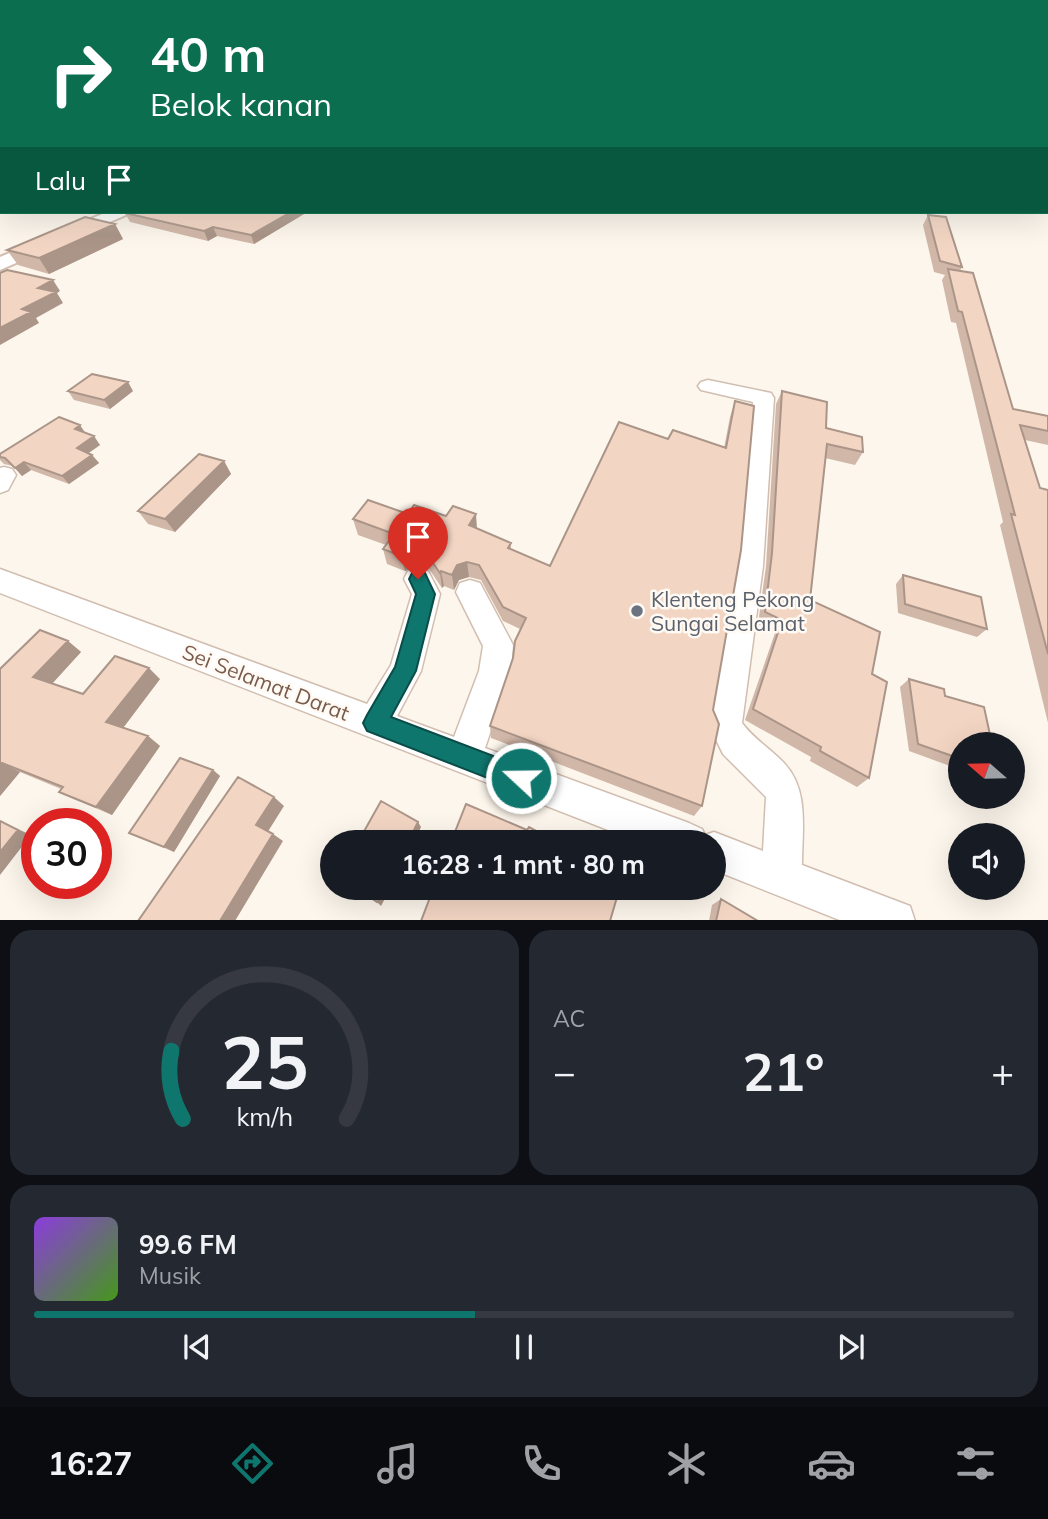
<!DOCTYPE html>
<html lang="id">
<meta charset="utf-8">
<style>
body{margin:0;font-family:Mulish,sans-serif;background:#242831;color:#f1f3f6;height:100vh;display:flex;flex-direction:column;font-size:26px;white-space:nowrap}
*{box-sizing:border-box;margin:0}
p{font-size:23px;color:#9ea1a6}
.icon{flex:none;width:38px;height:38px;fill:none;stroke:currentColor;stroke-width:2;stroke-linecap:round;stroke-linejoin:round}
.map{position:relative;height:920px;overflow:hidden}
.panel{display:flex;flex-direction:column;gap:10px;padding:10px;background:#0d0f14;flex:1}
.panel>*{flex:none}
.top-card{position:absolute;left:0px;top:0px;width:1048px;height:214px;box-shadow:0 7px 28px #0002;background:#0b6e4f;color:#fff;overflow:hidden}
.needle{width:46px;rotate:290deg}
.controls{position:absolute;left:948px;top:732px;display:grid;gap:14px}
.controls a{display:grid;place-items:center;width:77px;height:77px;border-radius:50%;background:#171b24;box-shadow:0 7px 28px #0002;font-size:35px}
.speed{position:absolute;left:21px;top:808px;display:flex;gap:14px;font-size:35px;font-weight:700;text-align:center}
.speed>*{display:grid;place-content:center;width:91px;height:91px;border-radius:50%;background:#171b24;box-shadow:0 7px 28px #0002;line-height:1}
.speed .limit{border:10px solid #d22;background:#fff;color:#111}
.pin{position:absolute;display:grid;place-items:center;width:60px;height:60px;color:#fff;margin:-72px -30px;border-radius:50% 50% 50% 0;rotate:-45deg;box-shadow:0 0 7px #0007}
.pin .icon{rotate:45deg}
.me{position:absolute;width:77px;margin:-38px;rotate:291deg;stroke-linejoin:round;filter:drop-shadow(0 0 5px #0008)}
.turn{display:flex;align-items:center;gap:24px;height:147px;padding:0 35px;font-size:32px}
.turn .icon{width:91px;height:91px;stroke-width:2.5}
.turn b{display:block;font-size:49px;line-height:60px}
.then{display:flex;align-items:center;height:66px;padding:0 35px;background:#0003;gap:14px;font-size:26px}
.big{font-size:52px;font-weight:700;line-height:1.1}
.panel .tile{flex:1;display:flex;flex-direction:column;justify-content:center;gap:10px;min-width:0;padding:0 24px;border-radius:21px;background:#242831}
.panel .dial{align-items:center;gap:0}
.dial svg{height:182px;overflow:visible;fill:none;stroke:#363941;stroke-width:7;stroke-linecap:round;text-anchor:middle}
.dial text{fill:#f1f3f6;stroke:none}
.song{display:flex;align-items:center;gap:21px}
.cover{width:84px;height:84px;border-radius:10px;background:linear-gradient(135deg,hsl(270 70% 55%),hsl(100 70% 35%))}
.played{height:7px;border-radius:4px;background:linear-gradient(90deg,#0f766e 45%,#363941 45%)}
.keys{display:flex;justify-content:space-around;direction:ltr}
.heat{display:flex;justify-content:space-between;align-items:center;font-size:38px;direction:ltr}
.panel .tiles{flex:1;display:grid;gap:10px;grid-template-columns:1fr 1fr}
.tile:last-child{grid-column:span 2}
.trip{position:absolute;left:320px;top:830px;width:406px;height:70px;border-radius:35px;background:#171b24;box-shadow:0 7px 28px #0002;font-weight:700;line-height:70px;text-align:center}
.dock{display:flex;height:112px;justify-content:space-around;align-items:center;background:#090b0e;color:#9ea1a6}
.dock .icon{width:49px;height:49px}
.dock .selected{color:#0f766e}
.dock b{font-size:32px;color:#f1f3f6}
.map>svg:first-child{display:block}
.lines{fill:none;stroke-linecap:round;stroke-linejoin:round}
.minor-casing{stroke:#d1beb0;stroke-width:3}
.tertiary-casing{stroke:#d1beb0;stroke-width:4}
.minor{fill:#fff;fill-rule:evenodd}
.tertiary{fill:#fff;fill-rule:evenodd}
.wall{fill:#d1b7a8}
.shaded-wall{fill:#aa9588}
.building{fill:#f3d5c3;stroke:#aa9588;stroke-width:2}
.route{fill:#0f766e;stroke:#0a4d48;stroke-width:2}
.worship-dot{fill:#6b7280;stroke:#fffaf3;stroke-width:2.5}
.labels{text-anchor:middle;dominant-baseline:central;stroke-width:5;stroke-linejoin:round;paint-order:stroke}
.near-worship-label{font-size:21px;fill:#5b616d;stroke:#fffaf3;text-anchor:start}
.near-street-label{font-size:21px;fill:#7a5c4d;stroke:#fffaf3}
</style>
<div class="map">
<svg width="1048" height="921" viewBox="0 0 1048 921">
<rect width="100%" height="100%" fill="#fdf6ec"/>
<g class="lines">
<defs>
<path id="minor" d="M708,380L771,393L774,398L763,566L742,723C753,738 768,747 782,761C810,788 802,829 802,865L910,906L915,921H842L714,870V842H639L0,593V569L367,704L391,665L412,594L404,579L408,571L418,567L428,571L440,594L421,671L397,716L454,737L479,671L483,646L456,592L460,583L470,580L480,583L513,645L511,671L485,748L689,823L702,829L705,835L714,832L763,851L766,797L723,754L708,723L737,566L753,402L701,390L698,386L701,382Z
M4,467L12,469L16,475L8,490L0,493V468Z"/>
<path id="tertiary" d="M107,212H128L126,215L0,270V257Z"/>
</defs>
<use href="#minor" class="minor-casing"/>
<use href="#tertiary" class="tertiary-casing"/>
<use href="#minor" class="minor"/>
<use href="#tertiary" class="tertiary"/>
</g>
<path class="wall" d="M125,213L304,214L254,244L217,236L208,241L130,222Z
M928,215L962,267L960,271L1013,409L1048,416V445L1025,440L1040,488L1048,490V723L1000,525L1003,522L956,323L951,322L942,280L945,275L934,272L923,225Z
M115,224L123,239L49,274L18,265L7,250Z
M68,391H133L110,409L74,400Z
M782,391L826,428L863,452L855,465L825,458L810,600L872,674L869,778L857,787L810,761L811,757L745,720L775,633L758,624L766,566L776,404Z
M735,401L713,710L702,806L694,816L491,738L490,726L513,658L520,629L503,621L481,580L469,577L459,580L454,590L444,586L442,588L429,569L417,565L405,571L387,564L383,549L386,545L358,535L353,519L408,514L477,529L511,543V549L550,566L668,439L724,448L730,417Z
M85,433L100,445L88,453L92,455L99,463L69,484L31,470L22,476L13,466L4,464L0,460V454Z
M224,461L231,474L175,532L148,524L138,511Z
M903,575L987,629L977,637L898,613L896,584Z
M68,641L81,652L52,684L83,694L160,679L123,728L148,736L160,746L112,815L76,800L59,792L61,789L20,772L0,796V669Z
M909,679L961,744V770L909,751L900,687Z
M213,770L220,776L174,852L129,833Z
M721,899L758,921H709L712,905Z"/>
<path class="shaded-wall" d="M291,212H303L304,214L254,244L251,235Z
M115,224L123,239L49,274L39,258Z
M213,227L217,236L208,241L204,231Z
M53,280L60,291L57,293L63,303L36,318L39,323L0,345V328L22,309L38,288Z
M128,382L133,391L110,409L104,400Z
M80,425L86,434L75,429Z
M94,436L100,445L83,457L77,448Z
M92,455L99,463L69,484L62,476Z
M224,461L231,474L175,532L165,519Z
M24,462L31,470L22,476L15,468Z
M476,514L477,529L469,525Z
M413,549L417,565L405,571L401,556Z
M467,562L469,577L459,580L454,590L452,575L457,565Z
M441,571L444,586L442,588L440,573Z
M68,641L81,652L48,688L33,677Z
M149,668L160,679L120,732L106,722Z
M148,736L160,746L112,815L96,807Z
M2,763L20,772L0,796V765Z
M213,770L220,776L174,852L164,847Z
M274,797L284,806L267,833L256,825Z
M0,821L31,835L0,875Z
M418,822L421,827L414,842H408Z
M273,834L283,841L235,921H220Z
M385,887H391L381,906L377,902Z"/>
<path class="building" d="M129,212H291L251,235L213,227L204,231L125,213Z
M928,215L946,217L962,267L940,261Z
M85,217L115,224L39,258L7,250Z
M948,269L973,273L1013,409L1048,416V431L1020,425L1040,488L1048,490V654L1011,514L1015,515L962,312L958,311Z
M7,270L53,280L38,288L56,292L22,309L31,312L0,328V273Z
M92,374L128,382L104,400L68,391Z
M782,391L827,402L826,428L862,437L863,452L827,444L810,600L880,632L872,674L887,682L869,778L820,751L821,747L753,709L782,620L765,612L772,553Z
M735,401L754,406L741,550L713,710L719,724L702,806L490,726L513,658L515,641L526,618L503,607L479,565L467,562L457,565L452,575L441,571L440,573L426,553L413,549L401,556L383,549L394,534L353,519L368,500L408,514L414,505L446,516L453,506L476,514L469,525L511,543L508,548L550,566L619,422L668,439L673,430L726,448Z
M59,417L80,425L75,429L94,436L77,448L92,455L62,476L24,462L15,468L5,458L0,457V454Z
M199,454L224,461L165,519L138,511Z
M903,575L981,597L987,629L905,604Z
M40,630L68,641L33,677L83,694L115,656L149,668L106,722L148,736L96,807L59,792L63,787L2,763L0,765V669Z
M909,679L944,689L945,696L984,707L992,744H961V759L918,744Z
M180,758L213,770L164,847L129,833Z
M238,777L274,797L256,825L273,834L220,921H138Z
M381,801L418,822L408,842H358Z
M466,804L527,830L529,827L557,842H451Z
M0,821L18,830L0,852Z
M355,887H385L377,902Z
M434,887H620L610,921H421Z
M721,899L758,921H716Z"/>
<linearGradient id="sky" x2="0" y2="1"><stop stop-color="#97c7e8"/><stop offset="0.45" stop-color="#fefbf6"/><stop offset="1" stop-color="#fefbf6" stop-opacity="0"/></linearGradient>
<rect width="1048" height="236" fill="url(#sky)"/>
<path class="route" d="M418,571L425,573L435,594L416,671L391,717L530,770L533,778L530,787L521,791L367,731L363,723L367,715L395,667L416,594L409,579L412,573Z"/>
<circle class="worship-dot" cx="637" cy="611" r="7"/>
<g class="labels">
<g class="near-worship-label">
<text x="651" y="599">Klenteng Pekong<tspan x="651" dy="24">Sungai Selamat</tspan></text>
</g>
<g class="near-street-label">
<text transform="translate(266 682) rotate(21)">Sei Selamat Darat</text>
</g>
</g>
</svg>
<div class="controls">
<a><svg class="needle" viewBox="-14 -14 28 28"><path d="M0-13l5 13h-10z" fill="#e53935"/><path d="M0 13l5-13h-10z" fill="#9ea1a6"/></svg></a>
<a><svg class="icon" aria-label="sound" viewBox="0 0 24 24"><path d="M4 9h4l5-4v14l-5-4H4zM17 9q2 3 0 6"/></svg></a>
</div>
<div class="speed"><div class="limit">30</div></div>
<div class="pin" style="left:418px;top:579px;background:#d93025"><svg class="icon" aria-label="arrive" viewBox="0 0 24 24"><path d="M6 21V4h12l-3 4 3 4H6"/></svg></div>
<svg class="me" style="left:521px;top:778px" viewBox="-20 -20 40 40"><circle r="17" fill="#0f766e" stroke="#fff" stroke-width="3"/><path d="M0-11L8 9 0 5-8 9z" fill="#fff"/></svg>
<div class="trip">16:28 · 1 mnt · 80 m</div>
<div class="top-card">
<div class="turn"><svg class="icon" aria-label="right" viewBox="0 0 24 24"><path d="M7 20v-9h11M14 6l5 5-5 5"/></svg><div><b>40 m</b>Belok kanan</div></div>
<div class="then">Lalu<svg class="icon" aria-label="arrive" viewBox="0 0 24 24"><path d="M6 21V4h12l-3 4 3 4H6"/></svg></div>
</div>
</div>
<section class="panel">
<div class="tiles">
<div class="tile dial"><svg viewBox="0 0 100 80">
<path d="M14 69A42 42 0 1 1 86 69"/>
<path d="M14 69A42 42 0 0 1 9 39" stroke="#0f766e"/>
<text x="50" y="56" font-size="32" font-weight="700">25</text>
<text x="50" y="72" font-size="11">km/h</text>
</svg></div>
<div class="tile"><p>AC</p>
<div class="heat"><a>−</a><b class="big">21°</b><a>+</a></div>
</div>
<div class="tile">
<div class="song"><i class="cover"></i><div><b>99.6 FM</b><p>Musik</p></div></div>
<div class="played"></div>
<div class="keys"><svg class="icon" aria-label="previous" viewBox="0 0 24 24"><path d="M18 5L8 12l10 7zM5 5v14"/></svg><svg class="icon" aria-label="pause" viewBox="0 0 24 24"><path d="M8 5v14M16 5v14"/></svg><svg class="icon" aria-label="next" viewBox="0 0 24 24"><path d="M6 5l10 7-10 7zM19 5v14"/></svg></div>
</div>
</div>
</section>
<nav class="dock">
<b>16:27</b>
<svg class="icon selected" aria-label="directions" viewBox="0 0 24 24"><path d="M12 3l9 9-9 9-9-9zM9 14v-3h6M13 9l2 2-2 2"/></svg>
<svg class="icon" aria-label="music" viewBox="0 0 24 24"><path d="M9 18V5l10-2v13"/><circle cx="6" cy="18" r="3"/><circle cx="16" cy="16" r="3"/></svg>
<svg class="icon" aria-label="phone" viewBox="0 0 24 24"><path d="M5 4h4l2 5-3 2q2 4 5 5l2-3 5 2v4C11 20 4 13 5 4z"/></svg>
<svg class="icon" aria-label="climate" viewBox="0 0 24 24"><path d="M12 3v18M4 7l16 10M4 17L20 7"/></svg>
<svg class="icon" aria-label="car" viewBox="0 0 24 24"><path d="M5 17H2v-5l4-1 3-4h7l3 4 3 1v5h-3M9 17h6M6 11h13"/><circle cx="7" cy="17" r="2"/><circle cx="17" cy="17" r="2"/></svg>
<svg class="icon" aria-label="filters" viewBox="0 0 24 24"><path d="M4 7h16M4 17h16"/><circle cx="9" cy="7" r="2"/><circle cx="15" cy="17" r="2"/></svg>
</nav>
